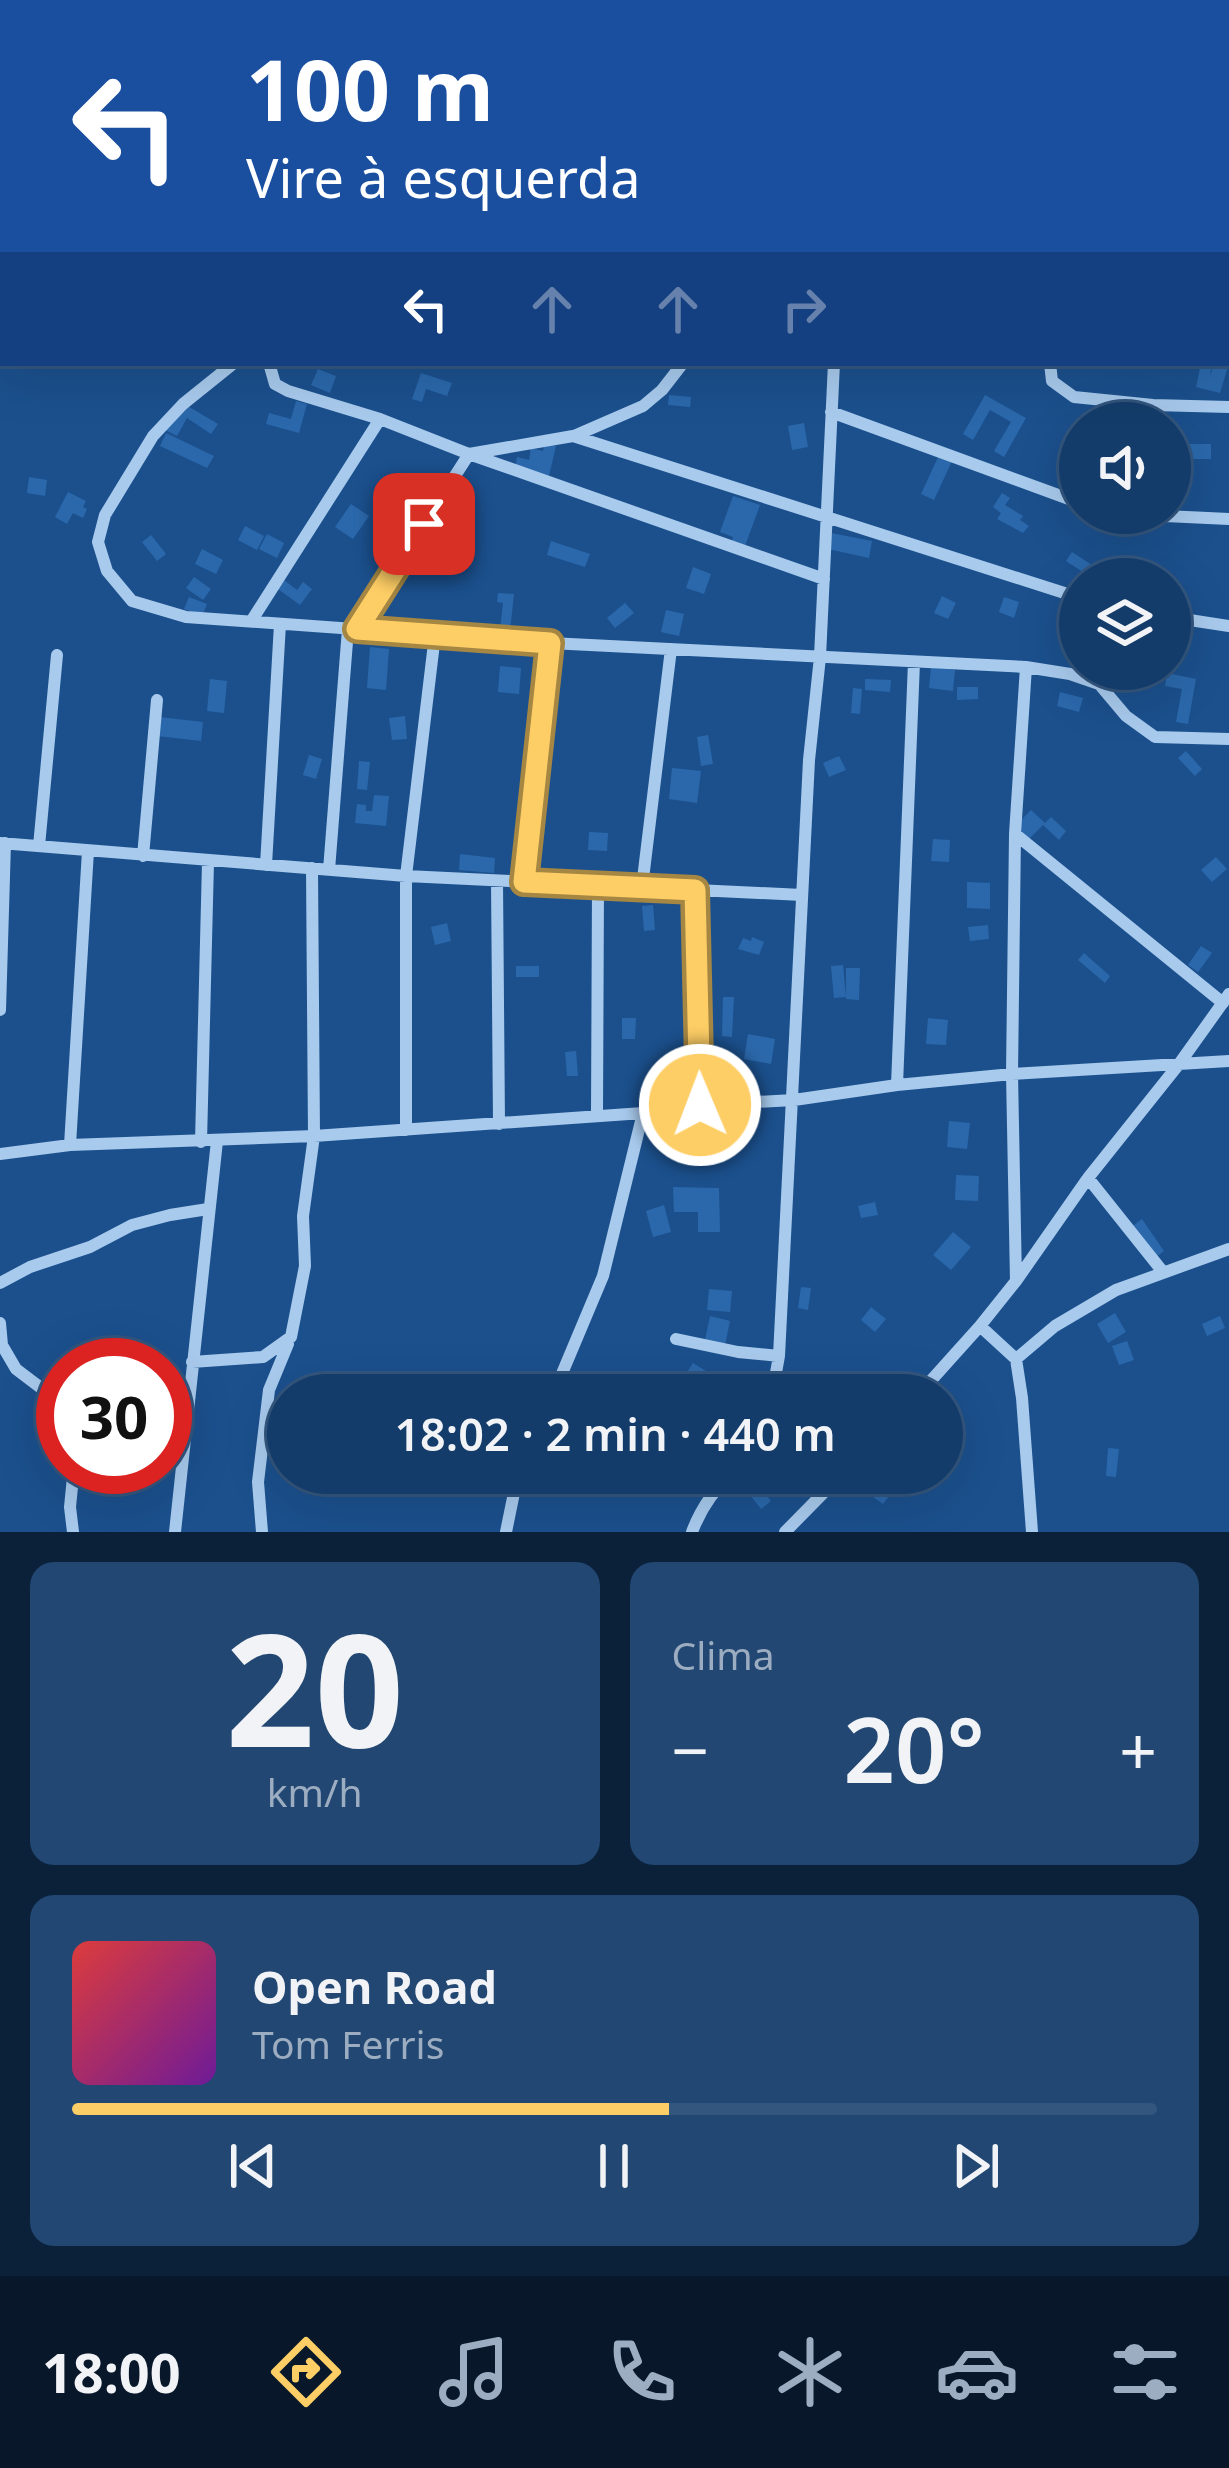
<!DOCTYPE html>
<html lang="pt">
<meta charset="utf-8">
<style>
body{margin:0;font-family:"Noto Sans",sans-serif;background:#214772;color:#f1f3f6;height:100vh;display:flex;flex-direction:column;font-size:45px;white-space:nowrap}
*{box-sizing:border-box;margin:0}
p{font-size:39px;color:#9dadc1}
.icon{flex:none;width:66px;height:66px;fill:none;stroke:currentColor;stroke-width:2;stroke-linecap:round;stroke-linejoin:round}
.map{position:relative;height:1532px;overflow:hidden}
.drawer{display:flex;flex-direction:column;gap:30px;padding:30px;background:#0b213a;flex:1}
.drawer>*{flex:none}
.banner{position:absolute;left:0px;top:0px;width:1230px;height:366px;box-shadow:0 12px 48px #0002,0 0 0 3px #33567e;background:#1a4fa0;color:#fff;overflow:hidden}
.fabs{position:absolute;left:1059px;top:402px;display:grid;gap:24px}
.fabs a{display:grid;place-items:center;width:132px;height:132px;border-radius:50%;background:#143c6a;box-shadow:0 12px 48px #0002,0 0 0 3px #33567e;font-size:60px}
.speed{position:absolute;left:36px;top:1338px;display:flex;gap:24px;font-size:60px;font-weight:700;text-align:center}
.speed>*{display:grid;place-content:center;width:156px;height:156px;border-radius:50%;background:#143c6a;box-shadow:0 12px 48px #0002,0 0 0 3px #33567e;line-height:1}
.speed .limit{border:18px solid #d22;background:#fff;color:#111}
.pin{position:absolute;display:grid;place-items:center;width:102px;height:102px;color:#fff;margin:-51px;border-radius:24px;box-shadow:0 6px 18px #0006}
.me{position:absolute;width:132px;margin:-66px;rotate:359deg;stroke-linejoin:round;filter:drop-shadow(0 0 9px #0008)}
.turn{display:flex;align-items:center;gap:42px;height:252px;padding:0 48px;font-size:54px}
.turn .icon{width:156px;height:156px;stroke-width:2.5}
.turn b{display:block;font-size:84px;line-height:102px}
.lanes{display:flex;align-items:center;height:114px;padding:0 48px;background:#0003;justify-content:center;gap:60px;direction:ltr}
.lanes .off{opacity:.35}
.big{font-size:90px;font-weight:600;line-height:1.1}
.drawer .card{flex:1;display:flex;flex-direction:column;justify-content:center;gap:18px;min-width:0;padding:0 42px;border-radius:24px;background:#214772}
.drawer .dial{align-items:center;gap:0}
.dial b{font-size:156px;line-height:1}
.song{display:flex;align-items:center;gap:36px}
.cover{width:144px;height:144px;border-radius:18px;background:linear-gradient(135deg,hsl(0 70% 55%),hsl(280 70% 35%))}
.played{height:12px;border-radius:6px;background:linear-gradient(90deg,#fece66 55%,#33567e 55%)}
.keys{display:flex;justify-content:space-around;direction:ltr}
.heat{display:flex;justify-content:space-between;align-items:center;font-size:66px;direction:ltr}
.drawer .tiles{flex:1;display:grid;gap:30px;grid-template-columns:1fr 1fr}
.card:last-child{grid-column:span 2}
.trip{position:absolute;left:267px;top:1374px;width:696px;height:120px;border-radius:60px;background:#143c6a;box-shadow:0 12px 48px #0002,0 0 0 3px #33567e;font-weight:600;line-height:120px;text-align:center}
.tab-bar{display:flex;height:192px;justify-content:space-around;align-items:center;background:#08182a;color:#9dadc1}
.tab-bar .icon{width:84px;height:84px}
.tab-bar .on{color:#fece66}
.tab-bar b{font-size:54px;color:#f1f3f6}
.map>svg:first-child{display:block}
.building{fill:#2b68ab}
.lines{fill:none;stroke-linecap:round;stroke-linejoin:round}
.street{stroke:#a8caed;stroke-width:12}
.route-casing{stroke:#a58642;stroke-width:30}
.route{stroke:#fece66;stroke-width:21}
</style>
<div class="map">
<svg width="1229" height="1532" viewBox="0 0 1229 1532">
<rect width="100%" height="100%" fill="#1b508d"/>
<path class="building" d="M1201,363H1212L1210,376L1214,363H1229L1220,393L1196,387Z
M318,369L336,376L330,393L311,385Z
M421,373L452,383L447,396L426,389L422,402L412,399Z
M669,395L691,397L690,407L668,405Z
M985,395L1026,418L1004,457L994,451L1011,422L990,410L973,440L963,434Z
M296,401L307,404L299,433L266,424L269,413L291,419Z
M181,402L218,424L211,434L187,418L177,436L165,430Z
M804,423L808,447L792,450L788,426Z
M166,433L214,456L207,468L160,446Z
M545,443L556,446L549,476L515,468L517,457L529,460L531,448L543,451Z
M1183,444H1211V459H1183Z
M939,455L952,461L934,500L921,494Z
M29,477L47,480L45,496L27,493Z
M68,492L86,501L83,507L87,509L83,518L73,513L67,524L55,517Z
M1002,493L1010,498L1005,505L1023,516L1020,520L1029,526L1023,533L997,519L1001,513L993,507Z
M733,496L760,505L745,546L732,541L733,537L720,532Z
M351,504L369,516L353,539L335,527Z
M245,526L264,536L257,550L238,540Z
M831,533L872,541L869,558L828,549Z
M267,534L284,543L277,558L259,549Z
M151,535L166,554L157,561L142,542Z
M551,541L590,554L585,567L547,555Z
M202,549L223,560L216,574L195,564Z
M1072,552L1095,567L1089,576L1066,561Z
M693,567L711,574L704,594L686,588Z
M194,577L211,589L203,600L186,588Z
M284,580L297,590L303,582L312,589L300,605L278,589Z
M498,593L514,594L510,631L500,630L503,603L497,602Z
M942,596L956,603L948,619L934,613Z
M189,597L207,604L202,616L184,609Z
M1004,597L1019,602L1014,618L999,612Z
M625,603L634,613L615,628L607,618Z
M666,610L684,614L679,636L661,632Z
M370,647L389,649L386,690L367,688Z
M500,666L521,668L519,694L498,692Z
M931,667L955,670L953,691L929,688Z
M1167,673L1196,679L1188,724L1176,722L1182,689L1165,686Z
M210,679L227,681L224,713L207,711Z
M865,679L891,680L890,692L865,690Z
M957,687H978V699L957,700Z
M853,688L862,689L860,714L851,713Z
M1060,692L1083,698L1079,712L1057,706Z
M405,716L407,739L392,740L389,718Z
M159,717L203,722L201,741L157,736Z
M708,735L713,764L701,766L697,737Z
M1186,751L1202,769L1195,776L1178,758Z
M309,755L322,759L316,779L303,775Z
M839,756L846,770L829,777L823,763Z
M359,761L370,762L367,790L357,789Z
M672,768L701,771L697,803L669,799Z
M374,795L389,796L386,826L355,823L357,804L366,805V811H372Z
M1031,810L1045,823L1028,840L1014,827Z
M1051,817L1066,831L1059,840L1043,825Z
M589,832L608,833L607,851L588,850Z
M933,839L950,840L949,862L931,861Z
M460,854L495,858L494,873L459,870Z
M1216,857L1227,869L1212,882L1201,870Z
M967,882L990,883V909L967,908Z
M653,905L655,930L644,931L642,906Z
M447,923L451,941L435,945L431,927Z
M988,925L989,939L970,941L968,927Z
M752,937L764,942L759,955L738,949L743,938L751,941Z
M1201,946L1212,953L1198,972L1188,965Z
M1084,953L1110,976L1105,983L1078,960Z
M843,965L846,997L834,998L831,966Z
M516,966H539V977H516Z
M846,968H860L859,1000L846,999Z
M723,997H734L732,1037L722,1036Z
M622,1018H636L635,1039H622Z
M928,1018L948,1020L946,1045L926,1044Z
M748,1034L775,1039L771,1064L744,1059Z
M576,1051L578,1076H567L565,1052Z
M673,1079L676,1097L655,1099L653,1082Z
M949,1121L970,1123L967,1149L947,1147Z
M956,1175L979,1176L978,1201L955,1200Z
M673,1187L719,1188L720,1232H698V1212H674Z
M875,1202L878,1215L861,1218L858,1206Z
M664,1205L671,1232L653,1237L646,1211Z
M1142,1219L1164,1251L1152,1260L1130,1228Z
M953,1232L971,1247L951,1270L933,1255Z
M801,1287L811,1288L808,1310L798,1308Z
M709,1289L732,1291L730,1312L707,1310Z
M871,1307L886,1319L875,1332L861,1320Z
M1115,1313L1126,1332L1108,1343L1097,1324Z
M710,1316L730,1321L725,1345L705,1340Z
M1220,1316L1225,1328L1207,1336L1202,1324Z
M1127,1341L1134,1360L1119,1365L1112,1346Z
M693,1363L714,1376L703,1393L689,1385L693,1378L686,1374Z
M1108,1448L1119,1449L1116,1477L1106,1476Z
M868,1480L890,1495L883,1504L862,1489Z
M760,1487L771,1501L761,1509L750,1495Z"/>
<g class="lines">
<path class="street" d="M156,0L158,3
M995,0V3
M1094,0L1095,3
M1192,0L1193,3
M6,3L11,0
M524,3L527,0
M643,3L645,0
M853,3V0
M1227,178L1229,191
M0,203L3,202
M1227,307L1229,308
M0,332L3,331
M234,363L183,404L153,436L105,515L98,542L107,571L132,601L186,617L550,643L1026,667L1070,674L1099,684L1126,716L1155,737L1229,739
M269,363L275,384L288,391L380,419L469,454L824,579
M1050,363L1052,381L1074,397L1153,405L1229,407
M831,412L1080,503
M574,436L643,406L662,390L683,363
M1107,513L1138,519L1165,516L1229,519
M1170,617L1229,626
M252,620L380,419
M357,629L469,454L573,436L1080,598
M1015,834L1223,1003
M0,843L406,876L802,895
M39,846L57,655
M143,856L157,700
M266,865L280,624
M329,870L348,629
M497,881L499,1124
M524,882L550,643
M642,887L671,649
M695,890L700,1105
M0,1010L5,843
M897,1085L914,662
M597,1115L598,885
M406,1130V876L435,635
M201,1142L208,862
M70,1145L88,851
M0,1154L70,1145L314,1136L643,1113L700,1105L794,1100L897,1085L1012,1074L1229,1061
M1088,1178L1163,1272
M1016,1281L1012,1074L1015,834L1026,667
M0,1283L30,1267L90,1247L132,1225L170,1215L208,1209
M0,1323L2,1345L16,1369L45,1391L63,1418
M980,1326L1016,1359L1022,1398L1032,1532
M676,1339L738,1352L779,1356
M1016,1359L1055,1326L1116,1290L1229,1249
M192,1362L263,1357L291,1337L305,1266L303,1216L314,1136L312,868
M553,1395L603,1276L643,1113
M772,1395L779,1356L809,760L820,657L834,363
M918,1395L980,1326L1016,1281L1088,1178L1179,1064L1229,994
M73,1532L70,1507L74,1467
M175,1532L217,1141
M262,1532L258,1482L269,1390L288,1344
M506,1532L515,1488L521,1473
M692,1532C701,1508 713,1490 733,1473
M785,1532L843,1473"/>
</g>
<g class="lines">
<defs>
<path id="route" d="M424,524L357,629L550,643L524,882L695,890L700,1105"/>
</defs>
<use href="#route" class="route-casing"/>
<use href="#route" class="route"/>
</g>
</svg>
<div class="fabs">
<a><svg class="icon" aria-label="sound" viewBox="0 0 24 24"><path d="M4 9h4l5-4v14l-5-4H4zM17 9q2 3 0 6"/></svg></a>
<a><svg class="icon" aria-label="layers" viewBox="0 0 24 24"><path d="M12 4l9 5-9 5-9-5zM3 14l9 5 9-5"/></svg></a>
</div>
<div class="speed"><div class="limit">30</div></div>
<div class="pin" style="left:424px;top:524px;background:#d93025"><svg class="icon" aria-label="arrive" viewBox="0 0 24 24"><path d="M6 21V4h12l-3 4 3 4H6"/></svg></div>
<svg class="me" style="left:700px;top:1105px" viewBox="-20 -20 40 40"><circle r="17" fill="#fece66" stroke="#fff" stroke-width="3"/><path d="M0-11L8 9 0 5-8 9z" fill="#fff"/></svg>
<div class="trip">18:02 · 2 min · 440 m</div>
<div class="banner">
<div class="turn"><svg class="icon" aria-label="left" viewBox="0 0 24 24"><path d="M17 20v-9H6M10 6l-5 5 5 5"/></svg><div><b>100 m</b>Vire à esquerda</div></div>
<div class="lanes"><svg class="icon" aria-label="left" viewBox="0 0 24 24"><path d="M17 20v-9H6M10 6l-5 5 5 5"/></svg><svg class="icon off" aria-label="ahead" viewBox="0 0 24 24"><path d="M12 20V5M6 11l6-6 6 6"/></svg><svg class="icon off" aria-label="ahead" viewBox="0 0 24 24"><path d="M12 20V5M6 11l6-6 6 6"/></svg><svg class="icon off" aria-label="right" viewBox="0 0 24 24"><path d="M7 20v-9h11M14 6l5 5-5 5"/></svg></div>
</div>
</div>
<section class="drawer">
<div class="tiles">
<div class="card dial"><b>20</b><p>km/h</p></div>
<div class="card"><p>Clima</p>
<div class="heat"><a>−</a><b class="big">20°</b><a>+</a></div>
</div>
<div class="card">
<div class="song"><i class="cover"></i><div><b>Open Road</b><p>Tom Ferris</p></div></div>
<div class="played"></div>
<div class="keys"><svg class="icon" aria-label="previous" viewBox="0 0 24 24"><path d="M18 5L8 12l10 7zM5 5v14"/></svg><svg class="icon" aria-label="pause" viewBox="0 0 24 24"><path d="M8 5v14M16 5v14"/></svg><svg class="icon" aria-label="next" viewBox="0 0 24 24"><path d="M6 5l10 7-10 7zM19 5v14"/></svg></div>
</div>
</div>
</section>
<nav class="tab-bar">
<b>18:00</b>
<svg class="icon on" aria-label="directions" viewBox="0 0 24 24"><path d="M12 3l9 9-9 9-9-9zM9 14v-3h6M13 9l2 2-2 2"/></svg>
<svg class="icon" aria-label="music" viewBox="0 0 24 24"><path d="M9 18V5l10-2v13"/><circle cx="6" cy="18" r="3"/><circle cx="16" cy="16" r="3"/></svg>
<svg class="icon" aria-label="phone" viewBox="0 0 24 24"><path d="M5 4h4l2 5-3 2q2 4 5 5l2-3 5 2v4C11 20 4 13 5 4z"/></svg>
<svg class="icon" aria-label="climate" viewBox="0 0 24 24"><path d="M12 3v18M4 7l16 10M4 17L20 7"/></svg>
<svg class="icon" aria-label="car" viewBox="0 0 24 24"><path d="M5 17H2v-5l4-1 3-4h7l3 4 3 1v5h-3M9 17h6M6 11h13"/><circle cx="7" cy="17" r="2"/><circle cx="17" cy="17" r="2"/></svg>
<svg class="icon" aria-label="filters" viewBox="0 0 24 24"><path d="M4 7h16M4 17h16"/><circle cx="9" cy="7" r="2"/><circle cx="15" cy="17" r="2"/></svg>
</nav>
